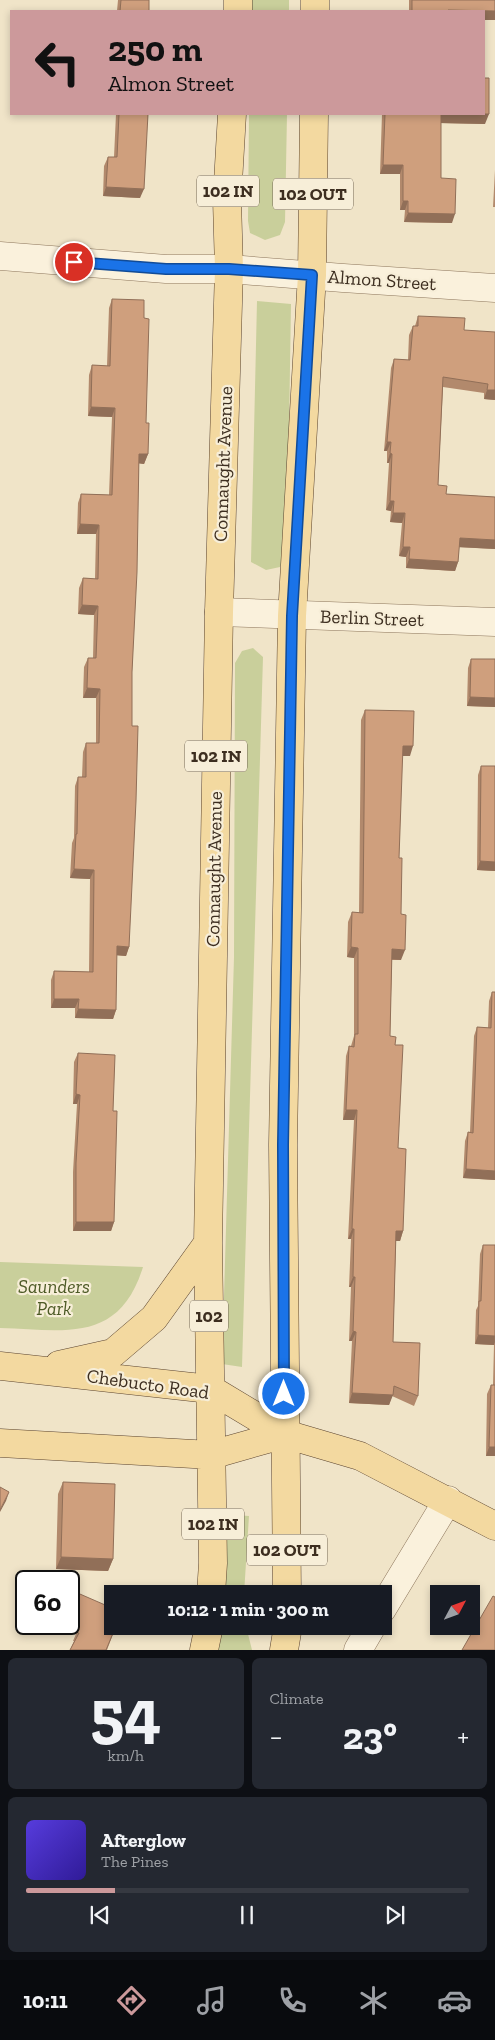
<!DOCTYPE html>
<meta charset="utf-8">
<style>
body{margin:0;font-family:"Zilla Slab",serif;background:#242831;color:#f1f3f6;height:100vh;display:flex;flex-direction:column;font-size:19px;white-space:nowrap}
*{box-sizing:border-box;margin:0}
p{font-size:16px;color:#9ea1a6}
.icon{flex:none;width:28px;height:28px;fill:none;stroke:currentColor;stroke-width:2;stroke-linecap:round;stroke-linejoin:round}
.map{position:relative;height:1650px;overflow:hidden}
.side{display:flex;flex-direction:column;gap:8px;padding:8px;background:#0d0f14;flex:1}
.side>*{flex:none}
.guide{position:absolute;left:10px;top:10px;width:475px;height:105px;border-radius:0px;box-shadow:0 2px 8px #0003;background:#cc999b;color:#111;overflow:hidden}
.needle{width:32px;rotate:49deg}
.fabs{position:absolute;left:430px;top:1585px;display:grid;gap:10px}
.fabs a{display:grid;place-items:center;width:50px;height:50px;border-radius:0px;background:#171b24;box-shadow:0 2px 8px #0003;font-size:25px}
.speed{position:absolute;left:15px;top:1570px;display:flex;gap:10px;font-size:25px;font-weight:700;text-align:center}
.speed>*{display:grid;place-content:center;width:65px;height:65px;border-radius:50%;background:#171b24;box-shadow:0 2px 8px #0003;line-height:1}
.speed .limit{border:2px solid #111;border-radius:8px;background:#fff;color:#111}
.pin{position:absolute;display:grid;place-items:center;width:42px;height:42px;color:#fff;margin:-21px;border:2px solid #fff;border-radius:50%;box-shadow:0 1px 5px #0007}
.me{position:absolute;width:55px;margin:-28px;rotate:0deg;stroke-linejoin:round;filter:drop-shadow(0 0 4px #0008)}
.turn{display:flex;align-items:center;gap:18px;height:105px;padding:0 15px;font-size:22px}
.turn .icon{width:65px;height:65px;stroke-width:2.5}
.turn b{display:block;font-size:35px;line-height:42px}
.big{font-size:38px;font-weight:800;line-height:1.1}
.side .widget{flex:1;display:flex;flex-direction:column;justify-content:center;gap:8px;min-width:0;padding:0 18px;border-radius:8px;background:#242831}
.side .dial{align-items:center;gap:0}
.dial b{font-size:65px;line-height:1}
.song{display:flex;align-items:center;gap:15px}
.cover{width:60px;height:60px;border-radius:8px;background:linear-gradient(135deg,hsl(250 70% 55%),hsl(250 70% 35%))}
.played{height:5px;border-radius:2px;background:linear-gradient(90deg,#cc999b 20%,#363941 20%)}
.keys{display:flex;justify-content:space-around;direction:ltr}
.heat{display:flex;justify-content:space-between;align-items:center;font-size:28px;direction:ltr}
.side .tiles{flex:1;display:grid;gap:8px;grid-template-columns:1fr 1fr}
.widget:last-child{grid-column:span 2}
.trip{position:absolute;left:104px;top:1585px;width:288px;height:50px;border-radius:0px;background:#171b24;box-shadow:0 2px 8px #0003;font-weight:800;line-height:50px;text-align:center}
.tab-bar{display:flex;height:80px;justify-content:space-around;align-items:center;background:#090b0e;color:#9ea1a6}
.tab-bar .icon{width:35px;height:35px}
.tab-bar .on{color:#cc999b}
.tab-bar b{font-size:22px;color:#f1f3f6}
.map>svg:first-child{display:block}
.green{fill:#c9cf9b}
.lines{fill:none;stroke-linecap:round;stroke-linejoin:round}
.minor-casing{stroke:#8d765c;stroke-width:29}
.major-casing{stroke:#5b4430;stroke-width:29}
.minor{stroke:#faf1dc;stroke-width:28}
.major{stroke:#f3d9a0;stroke-width:28}
.wall{fill:#b2896c}
.shaded-wall{fill:#916f58}
.building{fill:#cf9f7d;stroke:#916f58}
.route-casing{stroke:#114b97;stroke-width:12}
.route{stroke:#1a73e8;stroke-width:9}
.labels{text-anchor:middle;dominant-baseline:central;stroke-width:4.5;stroke-linejoin:round;paint-order:stroke}
.shield{fill:#f7eed8;stroke:#756857;stroke-width:1}
.shield-label{font-size:18px;font-weight:bold;fill:#3d2e20}
.street-label{font-size:19px;fill:#3d2e20;stroke:#f7eed8}
.park-label{font-size:19px;font-style:italic;fill:#4d5a26;stroke:#f7eed8}
</style>
<div class="map">
<svg width="495" height="1650" viewBox="0 0 495 1650">
<rect width="100%" height="100%" fill="#f0e4c8"/>
<path class="green" d="M251,0H289V11H251Z
M249,114H287L285,222L280,235L265,240L250,233L248,221Z
M257,301L291,304L287,555L280,567L266,570L251,562Z
M253,648L263,657L242,1367L222,1364L234,957L235,663L242,651Z
M0,1262L143,1267C119,1344 65,1330 0,1328Z
M222,1514L249,1516L244,1594H219Z
M218,1626H246L252,1650H217Z"/>
<g class="lines">
<defs>
<path id="minor" d="M0,256L166,269H229L343,278L495,288
M219,612L495,622
M382,1609L448,1500
M358,1650L372,1626"/>
<path id="major" d="M238,11V0
M315,11V0
M59,1365L113,1353L154,1318L208,1243
M0,1366L210,1389L285,1434L360,1456L495,1526
M0,1443L211,1455L285,1434
M211,1594L213,1563L208,1243L219,612L229,269L227,200L232,114
M287,1594L283,1145L292,616L312,275L314,114
M204,1650L209,1626
M284,1650L288,1626"/>
</defs>
<use href="#minor" class="minor-casing"/>
<use href="#major" class="major-casing"/>
<use href="#minor" class="minor"/>
<use href="#major" class="major"/>
</g>
<path class="wall" d="M118,0H149V11H117Z
M409,0H495V20H484V11H409Z
M116,114H148L140,198L103,196L104,166L108,157H114Z
M382,114H484L485,124L441,123V178L452,223L404,222L405,210H400V174H380Z
M495,170V207H493Z
M112,299L144,318L146,423L148,454L144,464L139,463L132,672L129,947L126,956L116,955V1010L113,1019L75,1018V1008H51V980L54,971L89,972L90,879L70,878L72,843L74,838L75,786L78,777H82L83,752L86,743H96V698H83L84,667L88,658H93L94,615L78,614L79,588L83,578L95,579L96,534H77L78,503L81,494L109,495L112,417L88,416L89,375L92,365L107,366L109,308Z
M418,316L464,330L495,400L484,399V393L443,387L438,485L446,494L495,497V549L459,547L458,562L455,571L406,568V557L399,556L402,523L390,522L391,511L386,510L389,463H387V451H384L391,368L394,359L408,360L409,335L413,326H415Z
M471,659H495V707L467,706L468,668Z
M365,710L410,756H402L399,858L401,960H392L390,1036L395,1045L398,1148L403,1231L400,1241H396L393,1342L418,1396L414,1406L392,1396L389,1405L349,1403L352,1341H349L351,1287H349L351,1239H348L354,1120H343L346,1056L349,1046H351L354,1036V958L347,957L348,922L352,912L359,913L361,720Z
M481,766L495,871L477,870L478,775Z
M492,992H495V1180L463,1178L465,1141L468,1132H470L474,1036L477,1027L488,1028L489,1001Z
M78,1053L113,1111L114,1222L111,1231H73V1172L77,1104H73L74,1062Z
M483,1245H495V1456H486L487,1394L491,1385H493L494,1345L475,1344L476,1310L478,1306L480,1254Z
M63,1482L113,1559L108,1571L56,1569L58,1494Z
M69,1600L116,1626L107,1650H70L74,1641H73L76,1634L58,1627L59,1624H69Z"/>
<path class="shaded-wall" d="M448,10L495,11V20H484V11H448Z
M441,114H489L485,124L438,123Z
M383,165H403L400,174H380Z
M106,187L144,189L140,198L103,196Z
M403,201H408L405,210H400Z
M408,213L455,214L452,223L404,222Z
M487,390H495V400L484,399Z
M91,407L115,408L112,417L88,416Z
M387,442H391L387,451H384Z
M390,453L392,454L389,463H387Z
M139,454H148L144,464L135,463Z
M390,501H394L391,511L386,510Z
M393,513H405L402,523L390,522Z
M80,524L99,525L96,534H77Z
M460,538L495,540V549L456,547Z
M403,547H410L406,557L399,556Z
M409,559L458,562L455,571L406,568Z
M82,605L98,606L94,615L78,614Z
M87,688L100,689L96,698H83Z
M470,697L495,698V707L467,706Z
M403,746H413L410,756H399Z
M480,861L495,862V871L477,870Z
M74,869L94,870L90,879L70,878Z
M117,946L129,947L126,956L113,955Z
M351,947L358,948L354,958L347,957Z
M392,949L405,950L401,960L388,959Z
M54,999H79L75,1008H51Z
M78,1009L116,1010L113,1019L75,1018Z
M76,1094L80,1095L77,1104H73Z
M346,1110H357L354,1120H343Z
M466,1169L495,1171V1180L463,1178Z
M76,1222H114L111,1231H73Z
M352,1229H354L351,1239H348Z
M396,1231H403L400,1241H392Z
M353,1277H355L351,1287H349Z
M353,1331L356,1332L352,1341H349Z
M478,1335L495,1336V1342L494,1345L475,1344Z
M352,1393L393,1395L389,1405L349,1403Z
M489,1447H495V1456H486Z
M9,1492L6,1501L0,1512V1510Z
M61,1557L113,1559L108,1571L56,1569Z"/>
<path class="building" d="M121,0H149V11H120Z
M412,0H495V11L448,10V11H412Z
M484,78H489V114H447H484Z
M119,114H148L144,189L106,187L108,157H117Z
M385,114H441V178L456,179L455,214L408,213V201H403V165H383Z
M112,299L144,300V318L149,319L146,423H149L148,454H139L137,572L132,672V726H138L136,801L129,947L117,946L116,1010L78,1009L79,999H54V971L93,972L94,870L74,869L76,834H77L78,777H86V743H99L100,689L87,688L88,658H96L98,606L82,605L83,578L98,579L99,525L80,524L81,494L112,495L115,408L91,407L92,365L110,366Z
M418,316L465,318L464,330L495,332V390H487L488,384L443,377L438,485L447,486L446,494L495,497V540L460,538L458,562L409,559L410,547H403L405,513H393L394,501H390L392,454L390,453L391,442H387L394,359L410,360L413,326H418Z
M471,659H495V698L470,697Z
M365,710L414,711L413,746H403L399,858H402L401,914L406,915L405,950L392,949L390,1036L396,1037L395,1045H403L398,1148L406,1149L403,1231H396L393,1342L420,1343L418,1396L394,1386L393,1395L352,1393L356,1332L353,1331L355,1277H353L354,1229H352L357,1110H346L349,1046L354,1047L355,1034H358V948L351,947L352,912L363,913Z
M481,766H495V862L480,861Z
M492,992H495V1171L466,1169L468,1132L473,1133L477,1027L491,1028Z
M78,1053L115,1055L113,1111H117L114,1222H76V1163L80,1095L76,1094Z
M483,1245H495V1336L478,1335L479,1301H481Z
M491,1385H495V1447H489Z
M63,1482L115,1484L113,1559L61,1557Z
M0,1487L9,1492L0,1510Z
M73,1591L112,1608V1626H116L106,1650H70L79,1633L76,1632L79,1625L69,1620V1600Z
M493,1596L495,1597V1650H462Z"/>
<g class="lines">
<defs>
<path id="route" d="M74,262L166,269H229L312,275L292,616L283,1145L284,1394"/>
</defs>
<use href="#route" class="route-casing"/>
<use href="#route" class="route"/>
</g>
<g class="labels">
<g class="shield">
<rect x="197" y="175.5" width="62" height="31" rx="4"/>
<rect x="273" y="178.5" width="80" height="31" rx="4"/>
<rect x="185" y="740.5" width="62" height="31" rx="4"/>
<rect x="190" y="1300.5" width="38" height="31" rx="4"/>
<rect x="182" y="1508.5" width="62" height="31" rx="4"/>
<rect x="247" y="1534.5" width="80" height="31" rx="4"/>
</g>
<g class="shield-label">
<text x="228" y="191">102 IN</text>
<text x="313" y="194">102 OUT</text>
<text x="216" y="756">102 IN</text>
<text x="209" y="1316">102</text>
<text x="213" y="1524">102 IN</text>
<text x="287" y="1550">102 OUT</text>
</g>
<g class="street-label">
<text transform="translate(382 280) rotate(4)">Almon Street</text>
<text transform="translate(223 464) rotate(-88)">Connaught Avenue</text>
<text transform="translate(372 618) rotate(2)">Berlin Street</text>
<text transform="translate(214 869) rotate(-89)">Connaught Avenue</text>
<text transform="translate(148 1384) rotate(8)">Chebucto Road</text>
</g>
<g class="park-label">
<text x="54" y="1286">Saunders<tspan x="54" dy="22">Park</tspan></text>
</g>
</g>
</svg>
<div class="fabs">
<a><svg class="needle" viewBox="-14 -14 28 28"><path d="M0-13l5 13h-10z" fill="#e53935"/><path d="M0 13l5-13h-10z" fill="#9ea1a6"/></svg></a>
</div>
<div class="speed"><div class="limit">60</div></div>
<div class="pin" style="left:74px;top:262px;background:#d93025"><svg class="icon" aria-label="arrive" viewBox="0 0 24 24"><path d="M6 21V4h12l-3 4 3 4H6"/></svg></div>
<svg class="me" style="left:284px;top:1394px" viewBox="-20 -20 40 40"><circle r="17" fill="#1a73e8" stroke="#fff" stroke-width="3"/><path d="M0-11L8 9 0 5-8 9z" fill="#fff"/></svg>
<div class="trip">10:12 · 1 min · 300 m</div>
<div class="guide">
<div class="turn"><svg class="icon" aria-label="left" viewBox="0 0 24 24"><path d="M17 20v-9H6M10 6l-5 5 5 5"/></svg><div><b>250 m</b>Almon Street</div></div>
</div>
</div>
<section class="side">
<div class="tiles">
<div class="widget dial"><b>54</b><p>km/h</p></div>
<div class="widget"><p>Climate</p>
<div class="heat"><a>−</a><b class="big">23°</b><a>+</a></div>
</div>
<div class="widget">
<div class="song"><i class="cover"></i><div><b>Afterglow</b><p>The Pines</p></div></div>
<div class="played"></div>
<div class="keys"><svg class="icon" aria-label="previous" viewBox="0 0 24 24"><path d="M18 5L8 12l10 7zM5 5v14"/></svg><svg class="icon" aria-label="pause" viewBox="0 0 24 24"><path d="M8 5v14M16 5v14"/></svg><svg class="icon" aria-label="next" viewBox="0 0 24 24"><path d="M6 5l10 7-10 7zM19 5v14"/></svg></div>
</div>
</div>
</section>
<nav class="tab-bar">
<b>10:11</b>
<svg class="icon on" aria-label="directions" viewBox="0 0 24 24"><path d="M12 3l9 9-9 9-9-9zM9 14v-3h6M13 9l2 2-2 2"/></svg>
<svg class="icon" aria-label="music" viewBox="0 0 24 24"><path d="M9 18V5l10-2v13"/><circle cx="6" cy="18" r="3"/><circle cx="16" cy="16" r="3"/></svg>
<svg class="icon" aria-label="phone" viewBox="0 0 24 24"><path d="M5 4h4l2 5-3 2q2 4 5 5l2-3 5 2v4C11 20 4 13 5 4z"/></svg>
<svg class="icon" aria-label="climate" viewBox="0 0 24 24"><path d="M12 3v18M4 7l16 10M4 17L20 7"/></svg>
<svg class="icon" aria-label="car" viewBox="0 0 24 24"><path d="M5 17H2v-5l4-1 3-4h7l3 4 3 1v5h-3M9 17h6M6 11h13"/><circle cx="7" cy="17" r="2"/><circle cx="17" cy="17" r="2"/></svg>
</nav>
